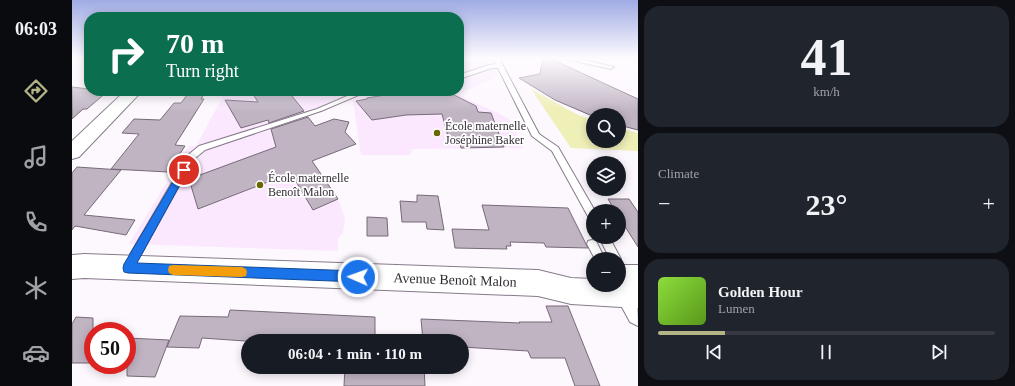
<!DOCTYPE html>
<meta charset="utf-8">
<style>
body{margin:0;font-family:Georgia,serif;background:#20242c;color:#f1f3f6;height:100vh;display:flex;flex-direction:column;font-size:15px;white-space:nowrap}
*{box-sizing:border-box;margin:0}
p{font-size:13px;color:#9ea1a6}
.icon{flex:none;width:22px;height:22px;fill:none;stroke:currentColor;stroke-width:2;stroke-linecap:round;stroke-linejoin:round}
.map{position:relative;flex:1;overflow:hidden}
.panel{display:flex;flex-direction:column;gap:6px;padding:6px;background:#0d0f14;width:377px}
.panel>*{flex:none}
.guide{position:absolute;left:12px;top:12px;width:380px;height:84px;border-radius:16px;box-shadow:0 2px 10px #0003;background:#0b6e4f;color:#fff;overflow:hidden}
.buttons{position:absolute;left:514px;top:108px;display:grid;gap:8px}
.buttons a{display:grid;place-items:center;width:40px;height:40px;border-radius:50%;background:#171b24;box-shadow:0 2px 10px #0003;font-size:20px}
.speed{position:absolute;left:12px;top:322px;display:flex;gap:8px;font-size:20px;font-weight:700;text-align:center}
.speed>*{display:grid;place-content:center;width:52px;height:52px;border-radius:50%;background:#171b24;box-shadow:0 2px 10px #0003;line-height:1}
.speed .limit{border:6px solid #d22;background:#fff;color:#111}
.pin{position:absolute;display:grid;place-items:center;width:34px;height:34px;color:#fff;margin:-17px;border:2px solid #fff;border-radius:50%;box-shadow:0 1px 4px #0007}
.me{position:absolute;width:44px;margin:-22px;rotate:272deg;stroke-linejoin:round;filter:drop-shadow(0 0 3px #0008)}
.turn{display:flex;align-items:center;gap:14px;height:84px;padding:0 16px;font-size:18px}
.turn .icon{width:52px;height:52px;stroke-width:2.5}
.turn b{display:block;font-size:28px;line-height:34px}
.big{font-size:30px;font-weight:700;line-height:1.1}
.panel .tile{flex:1;display:flex;flex-direction:column;justify-content:center;gap:6px;min-width:0;padding:0 14px;border-radius:16px;background:#20242c}
.panel .dial{align-items:center;gap:0}
.dial b{font-size:52px;line-height:1}
.song{display:flex;align-items:center;gap:12px}
.cover{width:48px;height:48px;border-radius:6px;background:linear-gradient(135deg,hsl(90 70% 55%),hsl(90 70% 35%))}
.played{height:4px;border-radius:2px;background:linear-gradient(90deg,#b4b487 20%,#363941 20%)}
.keys{display:flex;justify-content:space-around;direction:ltr}
.heat{display:flex;justify-content:space-between;align-items:center;font-size:22px;direction:ltr}
.trip{position:absolute;left:169px;top:334px;width:228px;height:40px;border-radius:20px;background:#171b24;box-shadow:0 2px 10px #0003;font-weight:700;line-height:40px;text-align:center}
main{display:flex;flex:1;min-height:0}
.menu{display:flex;flex-direction:column;width:72px;justify-content:space-around;align-items:center;background:#090b0e;color:#9ea1a6}
.menu .icon{width:28px;height:28px}
.menu .current{color:#b4b487}
.menu b{font-size:18px;color:#f1f3f6}
.map>svg:first-child{display:block}
.built{fill:#fbe8ff}
.green{fill:#efefb8}
.building{fill:#c0b4c3;stroke:#766a79}
.lines{fill:none;stroke-linecap:round;stroke-linejoin:round}
.lane-casing{stroke:#867b89;stroke-width:2}
.street-casing{stroke:#867b89;stroke-width:2}
.secondary-casing{stroke:#867b89;stroke-width:2}
.lane{fill:#fff;fill-rule:evenodd}
.street{fill:#fff;fill-rule:evenodd}
.secondary{fill:#fff;fill-rule:evenodd}
.route{fill:#1a73e8;stroke:#114b97}
.slow{fill:#f59e0b}
.poi-dot{fill:#6a6600;stroke:#fff;stroke-width:1.5}
.labels{text-anchor:middle;dominant-baseline:central;stroke-width:3.5;stroke-linejoin:round;paint-order:stroke}
.poi-label{font-size:12px;fill:#312c33;stroke:#fff;text-anchor:start}
.near-street-label{font-size:14px;fill:#312c33;stroke:#fff}
</style>
<main>
<nav class="menu">
<b>06:03</b>
<svg class="icon current" aria-label="directions" viewBox="0 0 24 24"><path d="M12 3l9 9-9 9-9-9zM9 14v-3h6M13 9l2 2-2 2"/></svg>
<svg class="icon" aria-label="music" viewBox="0 0 24 24"><path d="M9 18V5l10-2v13"/><circle cx="6" cy="18" r="3"/><circle cx="16" cy="16" r="3"/></svg>
<svg class="icon" aria-label="phone" viewBox="0 0 24 24"><path d="M5 4h4l2 5-3 2q2 4 5 5l2-3 5 2v4C11 20 4 13 5 4z"/></svg>
<svg class="icon" aria-label="climate" viewBox="0 0 24 24"><path d="M12 3v18M4 7l16 10M4 17L20 7"/></svg>
<svg class="icon" aria-label="car" viewBox="0 0 24 24"><path d="M5 17H2v-5l4-1 3-4h7l3 4 3 1v5h-3M9 17h6M6 11h13"/><circle cx="7" cy="17" r="2"/><circle cx="17" cy="17" r="2"/></svg>
</nav>
<div class="map">
<svg width="566" height="386" viewBox="0 0 566 386">
<rect width="100%" height="100%" fill="#fdf7fe"/>
<path class="built" d="M387,58H414L412,60L422,68L426,77L385,94L436,118L451,148L340,149L338,155H289L281,100L308,94L333,91H387Z
M154,91H316L281,99L216,123L266,199L273,218L271,233L266,238V251L57,244L117,146H124Z"/>
<path class="green" d="M459,89L506,115L521,120V141H547V128L566,133V151L499,148Z"/>
<path class="building" d="M471,58H477L566,99V130L547,125V115H518L483,100L447,78L468,74Z
M0,87L17,89V91H36L15,109H11L0,119Z
M118,91H134L129,99H132L103,145L113,146L96,172L39,169L67,134L50,133L62,119L88,120L102,103H109Z
M179,91H216L232,111L197,123L196,120L169,128L153,100L186,102Z
M331,92L380,94L404,106L406,112L419,113L432,147L389,148L388,144H378L370,114L334,115L300,120L284,101L295,99V98Z
M236,117L243,126L262,119L277,122L273,132L284,144L240,161L266,199L241,210L219,173L126,209L117,179L204,147L199,129Z
M5,167L49,170L12,215L63,220L54,235L3,226L0,230V173Z
M345,195L366,196L372,230L355,229L354,222H330L328,201L345,202Z
M536,199H557L566,212V247L547,217V211H543Z
M410,205L496,208L516,248L474,247L472,243L438,242L439,246H434L435,249L383,248L380,229L417,230Z
M295,217L315,218L316,236H295Z
M474,306H496L528,386H503L493,358H459L456,351L390,347V341H351L349,319L448,323L447,322H480Z
M158,310L303,317V341H173L130,338L127,348L95,347L108,316L156,317Z
M4,317L21,318V363H0V324Z
M55,338L97,340L83,377L55,376Z
M273,367H352L353,386H272Z"/>
<g class="lines">
<defs>
<path id="lane" d="M421,58H427L467,134L486,147L523,211H521V221L518,220L480,151L460,136L426,68H420L387,79V75L417,65L424,64Z
M489,58H503L542,67L539,69Z
M287,91H296L249,111L133,150L122,159L61,269L57,271L53,269L52,266L53,263L116,155L127,146L245,109Z
M527,237H537L549,259L548,262L547,259H538Z
M520,240L524,241L533,259H523L515,244L516,241Z"/>
<path id="street" d="M547,271C566,279 566,306 566,326L558,322L538,285H547Z"/>
<path id="secondary" d="M53,91H70L7,157L0,159V141Z
M12,254L466,270L499,278L521,279V285H547V265H566V308L499,304L466,296L12,278L0,279V255Z"/>
</defs>
<use href="#lane" class="lane-casing"/>
<use href="#street" class="street-casing"/>
<use href="#secondary" class="secondary-casing"/>
<use href="#lane" class="lane"/>
<use href="#street" class="street"/>
<use href="#secondary" class="secondary"/>
</g>
<linearGradient id="sky" x2="0" y2="1"><stop stop-color="#9fabe4"/><stop offset="0.52" stop-color="#fefbff"/><stop offset="1" stop-color="#fefbff" stop-opacity="0"/></linearGradient>
<rect width="566" height="112" fill="url(#sky)"/>
<path class="route" d="M112,167L116,170L65,263L286,271L290,273L292,277L290,280L286,282L56,273L52,272L51,268L52,264L109,168Z"/>
<path class="slow" d="M101,265L170,267L174,269L175,272L174,276L170,277L101,275L97,273L96,270L97,266Z"/>
<g class="poi-dot">
<circle cx="365" cy="133" r="4"/>
<circle cx="188" cy="185" r="4"/>
</g>
<g class="labels">
<g class="poi-label">
<text x="373" y="126">École maternelle<tspan x="373" dy="14">Joséphine Baker</tspan></text>
<text x="196" y="178">École maternelle<tspan x="196" dy="14">Benoît Malon</tspan></text>
</g>
<g class="near-street-label">
<text transform="translate(383 280) rotate(2)">Avenue Benoît Malon</text>
</g>
</g>
</svg>
<div class="buttons">
<a><svg class="icon" aria-label="search" viewBox="0 0 24 24"><circle cx="10" cy="10" r="6"/><path d="M15 15l6 6"/></svg></a>
<a><svg class="icon" aria-label="layers" viewBox="0 0 24 24"><path d="M12 4l9 5-9 5-9-5zM3 14l9 5 9-5"/></svg></a>
<a>+</a>
<a>−</a>
</div>
<div class="speed"><div class="limit">50</div></div>
<div class="pin" style="left:112px;top:170px;background:#d93025"><svg class="icon" aria-label="arrive" viewBox="0 0 24 24"><path d="M6 21V4h12l-3 4 3 4H6"/></svg></div>
<svg class="me" style="left:286px;top:277px" viewBox="-20 -20 40 40"><circle r="17" fill="#1a73e8" stroke="#fff" stroke-width="3"/><path d="M0-11L8 9 0 5-8 9z" fill="#fff"/></svg>
<div class="trip">06:04 · 1 min · 110 m</div>
<div class="guide">
<div class="turn"><svg class="icon" aria-label="right" viewBox="0 0 24 24"><path d="M7 20v-9h11M14 6l5 5-5 5"/></svg><div><b>70 m</b>Turn right</div></div>
</div>
</div>
<section class="panel">
<div class="tile dial"><b>41</b><p>km/h</p></div>
<div class="tile"><p>Climate</p>
<div class="heat"><a>−</a><b class="big">23°</b><a>+</a></div>
</div>
<div class="tile">
<div class="song"><i class="cover"></i><div><b>Golden Hour</b><p>Lumen</p></div></div>
<div class="played"></div>
<div class="keys"><svg class="icon" aria-label="previous" viewBox="0 0 24 24"><path d="M18 5L8 12l10 7zM5 5v14"/></svg><svg class="icon" aria-label="pause" viewBox="0 0 24 24"><path d="M8 5v14M16 5v14"/></svg><svg class="icon" aria-label="next" viewBox="0 0 24 24"><path d="M6 5l10 7-10 7zM19 5v14"/></svg></div>
</div>
</section>
</main>
